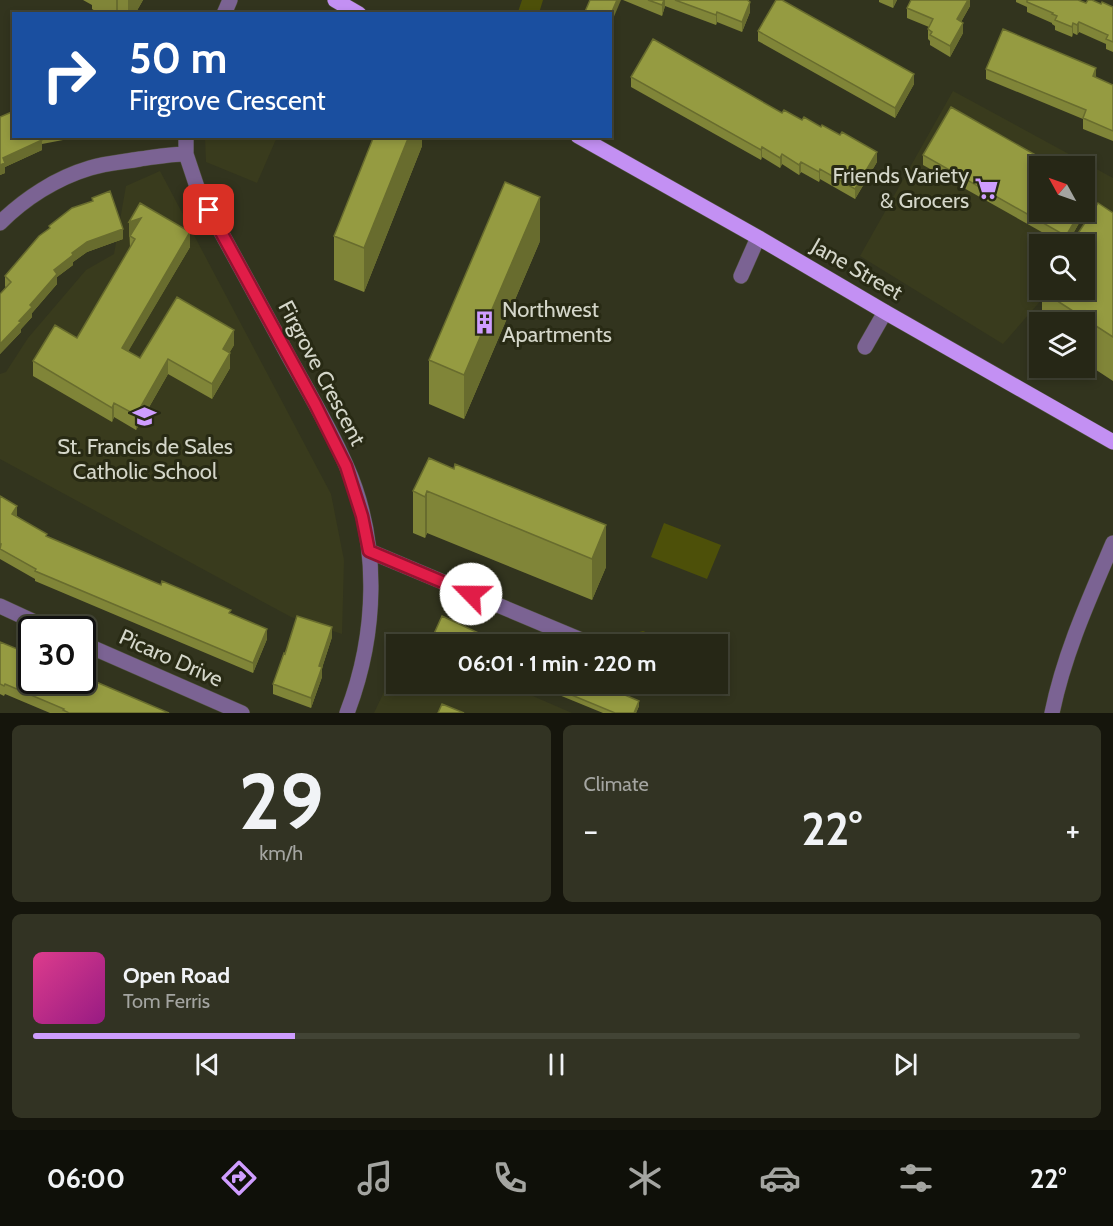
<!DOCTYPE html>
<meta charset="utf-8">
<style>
body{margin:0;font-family:Cabin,sans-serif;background:#323323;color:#f1f3f6;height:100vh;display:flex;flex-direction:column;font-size:22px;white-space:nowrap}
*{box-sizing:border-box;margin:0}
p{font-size:20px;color:#a4a5a1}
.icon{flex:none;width:33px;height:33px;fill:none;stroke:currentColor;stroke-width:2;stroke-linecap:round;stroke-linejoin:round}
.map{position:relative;height:713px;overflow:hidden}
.panel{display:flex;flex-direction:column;gap:12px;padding:12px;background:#15150c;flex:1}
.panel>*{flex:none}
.guide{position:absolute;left:12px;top:12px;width:600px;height:126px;border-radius:0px;box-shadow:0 3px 9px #0003,0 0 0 2px #424435;background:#1a4fa0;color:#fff;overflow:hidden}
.needle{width:39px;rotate:310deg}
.controls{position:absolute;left:1029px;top:156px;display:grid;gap:12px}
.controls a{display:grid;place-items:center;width:66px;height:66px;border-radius:0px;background:#262716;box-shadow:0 3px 9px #0003,0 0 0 2px #424435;font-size:30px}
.speed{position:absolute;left:18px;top:616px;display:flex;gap:12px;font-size:30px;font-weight:700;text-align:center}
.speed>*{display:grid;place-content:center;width:78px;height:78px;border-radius:50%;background:#262716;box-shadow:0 3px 9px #0003,0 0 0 2px #424435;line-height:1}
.speed .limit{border:3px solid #111;border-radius:9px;background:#fff;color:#111}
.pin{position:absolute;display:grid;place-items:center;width:51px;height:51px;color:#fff;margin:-26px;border-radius:12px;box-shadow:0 3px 9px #0006}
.me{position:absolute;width:66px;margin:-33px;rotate:293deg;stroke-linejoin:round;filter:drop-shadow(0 0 4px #0008)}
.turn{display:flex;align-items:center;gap:21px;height:126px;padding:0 18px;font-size:27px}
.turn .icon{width:78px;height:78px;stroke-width:2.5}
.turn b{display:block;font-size:42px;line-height:51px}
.big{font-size:45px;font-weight:800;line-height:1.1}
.panel .widget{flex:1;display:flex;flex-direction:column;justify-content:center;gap:9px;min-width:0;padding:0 21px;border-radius:9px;background:#323323}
.panel .dial{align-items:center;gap:0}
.dial b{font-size:78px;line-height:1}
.song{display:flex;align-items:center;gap:18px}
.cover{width:72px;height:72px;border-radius:9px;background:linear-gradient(135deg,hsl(330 70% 55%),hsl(310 70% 35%))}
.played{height:6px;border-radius:3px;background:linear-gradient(90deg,#cf9dff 25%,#424435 25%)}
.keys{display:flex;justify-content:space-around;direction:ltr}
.heat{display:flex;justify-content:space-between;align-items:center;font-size:33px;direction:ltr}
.panel .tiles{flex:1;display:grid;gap:12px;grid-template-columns:1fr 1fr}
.widget:last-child{grid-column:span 2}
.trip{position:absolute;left:386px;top:634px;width:342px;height:60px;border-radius:0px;background:#262716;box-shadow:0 3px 9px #0003,0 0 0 2px #424435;font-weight:800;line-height:60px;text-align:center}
.tab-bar{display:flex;height:96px;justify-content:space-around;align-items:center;background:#0f1009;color:#a4a5a1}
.tab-bar .icon{width:42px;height:42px}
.tab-bar .current{color:#cf9dff}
.tab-bar b{font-size:27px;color:#f1f3f6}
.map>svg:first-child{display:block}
.built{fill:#393b1d;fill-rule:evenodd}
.green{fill:#4d5009}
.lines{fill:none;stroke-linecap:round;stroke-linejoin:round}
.minor-casing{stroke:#4f513d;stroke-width:16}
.major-casing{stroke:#4f513d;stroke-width:16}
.minor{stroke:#7b6393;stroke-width:15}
.major{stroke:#c390f3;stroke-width:15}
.wall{fill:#808538}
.shaded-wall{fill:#686c2e}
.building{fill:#959b41;stroke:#686c2e;stroke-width:1.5}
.route-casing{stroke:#92132f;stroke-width:15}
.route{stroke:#e11d48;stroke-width:10}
.labels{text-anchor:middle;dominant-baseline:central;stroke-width:6;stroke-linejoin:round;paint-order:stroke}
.poi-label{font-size:22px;fill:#d4d6c9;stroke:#282a14;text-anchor:end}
.street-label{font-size:22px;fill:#d4d6c9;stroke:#282a14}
</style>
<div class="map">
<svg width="1113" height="713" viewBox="0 0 1113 713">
<rect width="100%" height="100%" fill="#32341e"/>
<path class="built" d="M953,91L1113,178V238L1084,244H1040V290H1050L1003,344L860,256ZM1040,166H1084V212H1040Z
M205,137V136L277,137L257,183L206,162Z
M160,171L331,494L344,560L342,634L291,617L0,459V374L6,372L28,338L86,270L114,254L126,186Z
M395,636L415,645H396V684H505L572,713H374L384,692Z"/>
<path class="green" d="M522,0H543L539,13H523L518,12Z
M664,523L721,545L707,579L651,557Z
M643,631L668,641L671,645H632L636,633Z"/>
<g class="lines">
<defs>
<path id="minor" d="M224,14L230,0
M186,136V154L198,190C228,245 259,301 289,357C309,393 330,428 346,465C381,543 377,635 347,713
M0,223C24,199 56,178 90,168C106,163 123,162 140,159C155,157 170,154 186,154
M741,276L756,242L759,238
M865,347L885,312
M369,551L593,645
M0,606L52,630
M82,643L242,713
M1052,713C1064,654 1089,599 1113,543"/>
<path id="major" d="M335,0L359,14
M578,136L759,238L885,312L1113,442"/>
</defs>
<use href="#minor" class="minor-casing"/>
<use href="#major" class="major-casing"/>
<use href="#minor" class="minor"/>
<use href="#major" class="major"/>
</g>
<path class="wall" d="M83,0H143L135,14H100L92,9V5Z
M623,0H749L750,12L742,32L717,22L716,25L665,6L662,16Z
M879,0H897L893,8L879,2Z
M970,0V6L961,22L963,33L950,57L930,45V41L928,39V29L929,27L907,18V8Z
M1016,0H1078L1086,3L1101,4L1113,7V52L1106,49V44L1079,32L1077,35L1073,33L1072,37L1055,30V26L1052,24V23L1027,12V7L1016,2Z
M758,31L914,84L895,118L758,41Z
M986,69L1096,78L1113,85V141L1083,129V119L986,79Z
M631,77L782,113L802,120L877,162L855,199L820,179L819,182L801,172L799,175L782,164L780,168L762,157L761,160L631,87Z
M0,117L14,136H66L63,137V140L42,144V150L5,167V173L0,175Z
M422,136V146L364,292L334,280V236Z
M923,155L1093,199L1067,244H1063L923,165Z
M92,198L123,239L87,252L73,262V265L57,277V284L32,313V317L21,329V332L0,354V294L6,288L5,286V276L49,229V226L92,202Z
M1113,213V381L1084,362V322H1042V291Z
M129,222L190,247L128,351L140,358L234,345L229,353L230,368L212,399L168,374L136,430L114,417L112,422L33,376V361L77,338L130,248Z
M540,241L464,419L429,404V360Z
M429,458L606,567L592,600L427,533L425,538L413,533V491Z
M0,496L17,516L47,537L231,614L267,639L253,673L35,581V579L0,559Z
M433,636L504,645H441L433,641Z
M332,637L322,668V677L311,708L273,694V684L285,654Z
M0,642L169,713H50L5,694L4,696L0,694Z
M542,684H599L639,706L636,713H603L542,688Z"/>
<path class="shaded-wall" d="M116,0H118V14H116Z
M128,0H143L135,14H128Z
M617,0H621L610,26V16Z
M664,0H665V6L662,16V5Z
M893,0H897L893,8Z
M968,0H970V6L957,29V19Z
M750,2V12L742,32V22Z
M717,12V22L716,25V15Z
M1079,22V32L1077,35V25Z
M963,23V33L950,57V46Z
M1073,23V33L1072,37V27Z
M1096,68V78L1093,76Z
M914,74V84L895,118V108Z
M409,136H422V146L364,292V248Z
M42,140V150L5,167V173L0,175V165L3,158Z
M762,147V157L761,160V150Z
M877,152V162L855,199V189Z
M782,154V164L780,168V158Z
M801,162V172L799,175V165Z
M820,169V179L819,182V172Z
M1093,189V199L1067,244H1066V236L1080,212H1084V204Z
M540,197V241L464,419V375Z
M141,218V233L129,237V222Z
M123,229V239L87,252L73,262V265L57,277V284L32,313V317L21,329V332L0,354V344L30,305L54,270L72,253L87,242Z
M190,232V247L122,362V348Z
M234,330V345L223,364V349Z
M230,353V368L212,399V384Z
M168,359V374L136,430V415Z
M114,403V417L112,422V408Z
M427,491V533L425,538V497Z
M17,506V516L12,524V514Z
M606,525V567L592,600V559Z
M332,627V637L322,668V677L311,708V698L319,666Z
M267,629V639L253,673V663Z
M639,701V706L636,713H634Z"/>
<path class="building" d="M590,0H617L610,16V14H584Z
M648,0H664L662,5Z
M675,0H747L750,2L742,22L717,12L716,15Z
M776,0H782L914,74L895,108L758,31Z
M911,0H968L957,19L963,23L950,46L930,35L932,32L928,29L933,19L907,8Z
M1027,0H1078L1086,3L1088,0H1092L1101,4L1102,2L1113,7V42L1106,39L1108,35L1079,22L1077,25L1073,23L1072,27L1055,20L1057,16L1052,14L1053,13L1027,2Z
M1003,29L1096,68L1093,76L1113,85V131L1083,118L1086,110L986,69Z
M653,39L782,113L784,110L802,120L804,117L821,127L822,125L840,135L842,132L877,152L855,189L820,169L819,172L801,162L799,165L782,154L780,158L762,147L761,150L631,77Z
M951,107L1055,166H1040V212H1080L1066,236L923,155Z
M14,111V136H40L42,140L3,158L5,163L0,165V117Z
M374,136H409L364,248L334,236Z
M505,182L540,197L464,375L429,360Z
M1084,184L1093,189L1084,204Z
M110,191L123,229L87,242L72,253L73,255L54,270L57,274L30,305L32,307L19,321L21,322L0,344V294L11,282L5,276L39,236L50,228L49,226L72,208L93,201L92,198Z
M140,203L190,232L122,348L140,358L177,297L234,330L223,349L230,353L212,384L168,359L136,415L114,403L112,408L33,361L55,325L77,338L135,239L130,236L141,218L129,222Z
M1098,203L1113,213V337L1042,291V290H1084V244H1071Z
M429,458L454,469L455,464L606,525L592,559L427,491L425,497L413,491Z
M0,496L17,506L12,514L47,534L46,536L161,585L162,581L231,610L229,613L267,629L253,663L35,571L36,569L0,549L1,544H0Z
M297,616L332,627L319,666L322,667L311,698L273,684L284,653L285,654Z
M442,616L504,645H452L433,636Z
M0,642L32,655V681H82V676L169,713H69L63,710L64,709L5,684L4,686L0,684Z
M545,684H599L639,701L634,713H615Z
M442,704L464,713H438Z"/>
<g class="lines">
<defs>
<path id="route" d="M209,210L315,404L346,466L362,516L369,551L471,594"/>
</defs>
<use href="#route" class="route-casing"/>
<use href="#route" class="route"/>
</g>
<defs>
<symbol id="supermarket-bare" viewBox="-9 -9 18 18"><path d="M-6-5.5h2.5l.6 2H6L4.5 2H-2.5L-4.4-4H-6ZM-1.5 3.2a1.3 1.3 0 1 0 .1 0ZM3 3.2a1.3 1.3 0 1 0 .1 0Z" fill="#cf9dff" stroke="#282a14" stroke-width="2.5" paint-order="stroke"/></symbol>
<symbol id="building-bare" viewBox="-9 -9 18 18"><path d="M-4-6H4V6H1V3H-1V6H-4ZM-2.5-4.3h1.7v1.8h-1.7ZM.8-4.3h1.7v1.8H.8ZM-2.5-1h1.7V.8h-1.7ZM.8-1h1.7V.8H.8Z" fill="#cf9dff" stroke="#282a14" stroke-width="2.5" paint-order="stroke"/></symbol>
<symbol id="school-bare" viewBox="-9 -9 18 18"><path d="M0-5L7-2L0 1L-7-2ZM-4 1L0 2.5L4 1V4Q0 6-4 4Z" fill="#cf9dff" stroke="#282a14" stroke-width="2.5" paint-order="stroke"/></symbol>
</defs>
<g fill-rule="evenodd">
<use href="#supermarket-bare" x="970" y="172" width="33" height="33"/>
<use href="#building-bare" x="468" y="306" width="33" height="33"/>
<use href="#school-bare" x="128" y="400" width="33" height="33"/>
</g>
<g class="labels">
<g class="poi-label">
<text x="969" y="175">Friends Variety<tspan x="969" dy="25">&amp; Grocers</tspan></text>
<text x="502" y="309" text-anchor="start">Northwest<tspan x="502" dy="25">Apartments</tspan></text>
<text x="145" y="446" text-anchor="middle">St. Francis de Sales<tspan x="145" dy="25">Catholic School</tspan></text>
</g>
<g class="street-label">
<text transform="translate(857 269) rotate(30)">Jane Street</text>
<text transform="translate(322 373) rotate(62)">Firgrove Crescent</text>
<text transform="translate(171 658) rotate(24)">Picaro Drive</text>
</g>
</g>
</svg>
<div class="controls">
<a><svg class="needle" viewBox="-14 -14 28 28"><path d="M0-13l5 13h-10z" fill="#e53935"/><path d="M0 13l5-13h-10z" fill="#a4a5a1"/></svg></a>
<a><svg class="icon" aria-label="search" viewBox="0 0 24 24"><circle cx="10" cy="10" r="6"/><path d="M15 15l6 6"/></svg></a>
<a><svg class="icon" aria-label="layers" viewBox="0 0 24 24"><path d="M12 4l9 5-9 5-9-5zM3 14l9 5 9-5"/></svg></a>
</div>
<div class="speed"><div class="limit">30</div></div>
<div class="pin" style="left:209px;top:210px;background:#d93025"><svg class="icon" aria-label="arrive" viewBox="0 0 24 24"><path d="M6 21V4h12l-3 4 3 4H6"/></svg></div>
<svg class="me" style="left:471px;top:594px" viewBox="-20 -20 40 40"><circle r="19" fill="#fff"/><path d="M0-13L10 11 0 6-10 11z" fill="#e11d48"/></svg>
<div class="trip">06:01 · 1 min · 220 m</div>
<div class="guide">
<div class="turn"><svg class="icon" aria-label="right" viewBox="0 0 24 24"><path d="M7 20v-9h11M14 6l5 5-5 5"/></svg><div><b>50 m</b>Firgrove Crescent</div></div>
</div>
</div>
<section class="panel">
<div class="tiles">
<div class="widget dial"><b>29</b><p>km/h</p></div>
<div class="widget"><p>Climate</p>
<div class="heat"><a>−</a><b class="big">22°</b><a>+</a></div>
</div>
<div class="widget">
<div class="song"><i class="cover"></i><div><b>Open Road</b><p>Tom Ferris</p></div></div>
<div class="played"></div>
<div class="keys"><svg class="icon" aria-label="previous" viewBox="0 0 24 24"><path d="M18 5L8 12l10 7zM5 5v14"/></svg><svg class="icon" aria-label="pause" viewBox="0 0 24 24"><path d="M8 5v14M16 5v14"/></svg><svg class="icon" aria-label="next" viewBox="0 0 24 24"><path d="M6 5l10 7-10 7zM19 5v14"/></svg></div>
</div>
</div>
</section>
<nav class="tab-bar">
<b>06:00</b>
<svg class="icon current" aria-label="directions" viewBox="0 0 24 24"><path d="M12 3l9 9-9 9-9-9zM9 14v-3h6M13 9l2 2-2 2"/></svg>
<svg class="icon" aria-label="music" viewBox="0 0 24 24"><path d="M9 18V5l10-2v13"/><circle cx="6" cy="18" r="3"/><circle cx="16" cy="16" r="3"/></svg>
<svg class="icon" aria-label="phone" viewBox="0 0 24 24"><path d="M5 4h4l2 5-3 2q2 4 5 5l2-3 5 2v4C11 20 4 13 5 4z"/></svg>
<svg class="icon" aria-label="climate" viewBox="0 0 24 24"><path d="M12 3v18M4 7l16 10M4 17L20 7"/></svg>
<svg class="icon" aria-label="car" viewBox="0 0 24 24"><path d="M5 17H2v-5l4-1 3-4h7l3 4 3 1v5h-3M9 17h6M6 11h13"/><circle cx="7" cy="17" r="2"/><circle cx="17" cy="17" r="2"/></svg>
<svg class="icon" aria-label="filters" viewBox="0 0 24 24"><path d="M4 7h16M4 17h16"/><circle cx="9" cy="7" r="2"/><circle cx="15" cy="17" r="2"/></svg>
<b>22°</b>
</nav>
